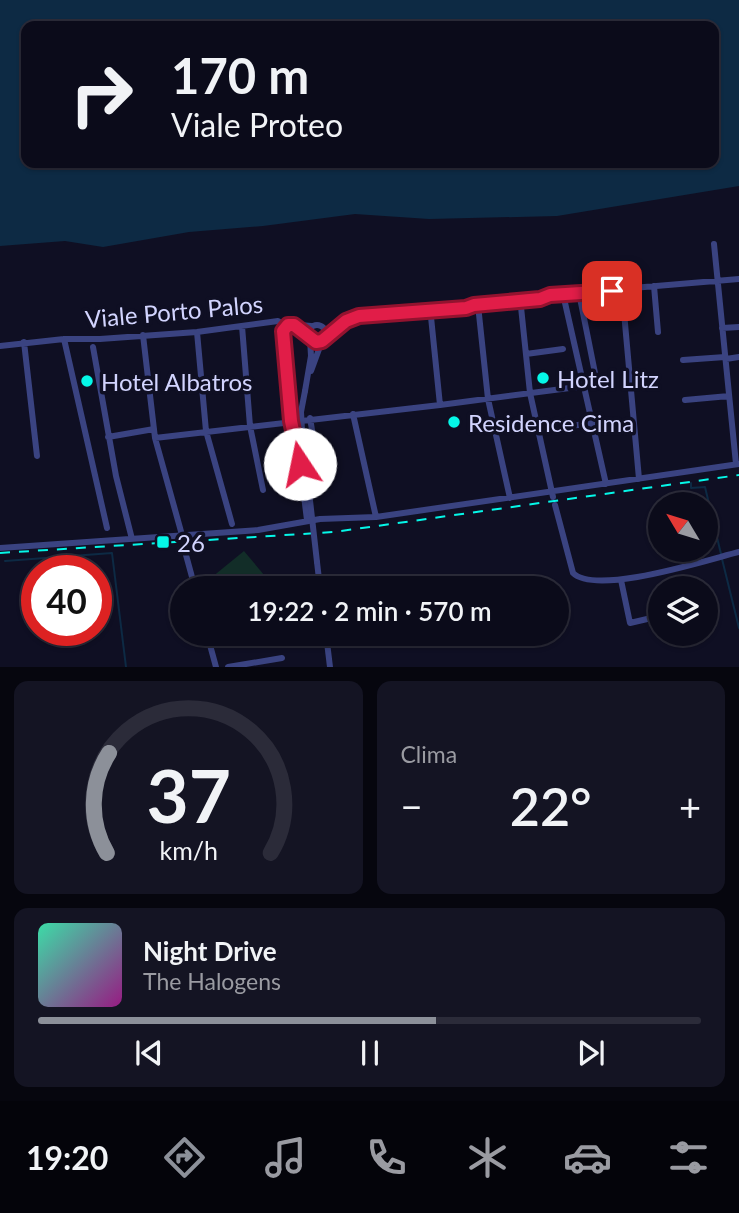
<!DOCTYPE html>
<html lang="it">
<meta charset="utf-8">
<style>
body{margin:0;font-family:Lato,sans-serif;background:#141423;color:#f1f3f6;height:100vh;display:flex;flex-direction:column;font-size:26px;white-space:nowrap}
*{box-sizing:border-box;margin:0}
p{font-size:23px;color:#9a9ba2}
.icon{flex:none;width:38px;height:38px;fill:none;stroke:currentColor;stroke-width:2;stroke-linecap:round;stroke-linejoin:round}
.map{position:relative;height:667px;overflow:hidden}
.drawer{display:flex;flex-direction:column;gap:14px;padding:14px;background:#06060e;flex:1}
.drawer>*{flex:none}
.hud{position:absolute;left:21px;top:21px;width:698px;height:147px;border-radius:14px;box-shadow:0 2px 5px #0004,0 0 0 2px #2b2b39;background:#0b0b1a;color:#f1f3f6;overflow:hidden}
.needle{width:46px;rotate:308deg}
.buttons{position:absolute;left:648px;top:492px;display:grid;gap:14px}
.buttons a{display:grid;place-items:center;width:70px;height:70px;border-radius:50%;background:#0b0b1a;box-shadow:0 2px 5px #0004,0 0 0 2px #2b2b39;font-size:35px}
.speed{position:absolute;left:21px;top:555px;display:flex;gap:14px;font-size:35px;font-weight:700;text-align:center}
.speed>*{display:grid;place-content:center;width:91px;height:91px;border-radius:50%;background:#0b0b1a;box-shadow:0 2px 5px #0004,0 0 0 2px #2b2b39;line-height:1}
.speed .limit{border:10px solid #d22;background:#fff;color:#111}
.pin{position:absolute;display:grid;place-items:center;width:60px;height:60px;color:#fff;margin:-30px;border-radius:14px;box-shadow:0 4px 10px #0006}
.me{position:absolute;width:77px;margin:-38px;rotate:349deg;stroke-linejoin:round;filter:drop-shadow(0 0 5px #0008)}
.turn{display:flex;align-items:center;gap:24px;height:147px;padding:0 35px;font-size:32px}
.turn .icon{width:91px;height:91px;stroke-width:2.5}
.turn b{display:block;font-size:49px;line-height:60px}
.big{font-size:52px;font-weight:600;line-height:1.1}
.drawer .tile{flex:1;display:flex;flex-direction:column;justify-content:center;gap:10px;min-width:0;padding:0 24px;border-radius:14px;background:#141423}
.drawer .dial{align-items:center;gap:0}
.dial svg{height:182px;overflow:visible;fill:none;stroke:#2b2b39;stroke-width:7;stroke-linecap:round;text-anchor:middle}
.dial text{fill:#f1f3f6;stroke:none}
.song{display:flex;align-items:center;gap:21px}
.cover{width:84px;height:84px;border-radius:10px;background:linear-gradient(135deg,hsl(160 70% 55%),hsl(310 70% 35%))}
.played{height:7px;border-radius:4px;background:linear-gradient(90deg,#8c9099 60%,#2b2b39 60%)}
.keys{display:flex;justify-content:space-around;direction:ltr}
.heat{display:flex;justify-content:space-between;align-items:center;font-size:38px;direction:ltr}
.drawer .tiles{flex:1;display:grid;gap:14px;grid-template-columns:1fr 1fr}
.tile:last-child{grid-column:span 2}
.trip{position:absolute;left:170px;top:576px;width:399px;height:70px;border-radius:35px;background:#0b0b1a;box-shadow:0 2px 5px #0004,0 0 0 2px #2b2b39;font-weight:600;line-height:70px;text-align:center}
.dock{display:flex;height:112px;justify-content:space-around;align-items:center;background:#04040a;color:#9a9ba2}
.dock .icon{width:49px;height:49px}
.dock .on{color:#8c9099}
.dock b{font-size:32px;color:#f1f3f6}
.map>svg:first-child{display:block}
.green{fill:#122d28}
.water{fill:#0d2a44;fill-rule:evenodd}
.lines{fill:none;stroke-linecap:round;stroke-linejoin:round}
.stream{stroke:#0d2a44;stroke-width:2}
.minor{stroke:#3a4381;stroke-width:6}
.rail{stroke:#05f7e8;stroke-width:2;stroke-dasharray:10 9;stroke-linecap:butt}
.minor-bridge{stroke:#3a4381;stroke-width:6}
.route-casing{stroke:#92132f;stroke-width:18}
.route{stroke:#e11d48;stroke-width:12}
.poi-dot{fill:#05f7e8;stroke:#0f0f23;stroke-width:2.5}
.labels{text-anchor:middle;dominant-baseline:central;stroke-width:7;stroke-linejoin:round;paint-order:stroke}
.street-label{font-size:24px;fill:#d2d4fe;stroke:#0f0f23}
.poi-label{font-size:24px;fill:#d2d4fe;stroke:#0f0f23;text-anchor:start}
</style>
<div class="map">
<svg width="739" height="667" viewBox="0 0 739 667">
<rect width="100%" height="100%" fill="#0f0f23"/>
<path class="green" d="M244,551L275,588H203L201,586Z"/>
<path class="water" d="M0,0H739V186L557,216L429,219L355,214L263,226L189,232L103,247L65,241L0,246ZM26,26H714V163H26Z"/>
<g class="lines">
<path class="stream" d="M691,483V488L705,487L721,554
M722,559L739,628
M5,561L112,553L126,667"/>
<path class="minor" d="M714,244L736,464
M654,286L658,332
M622,290L639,479
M579,293L595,373
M563,294L606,484
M478,305L488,399L510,498
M521,307L530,393L553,497
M431,317L440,405
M308 334a9 9 0 1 1 18 0a9 9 0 1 1-18 0Z
M242,326L250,426L263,490
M286,326L283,331L291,421L300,464L307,520
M286,326L290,324L311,326
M722,328L739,327
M197,332L206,431L232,524
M143,335L155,438L182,535
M325,337L346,321L359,316L466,308L474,305L540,299L550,295L739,279
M64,339L107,528
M24,342L37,456
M0,346L64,339H100L197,332L278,321L286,326
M93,347L116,476L132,539
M526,354L563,349
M726,359L739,357
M683,360L725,357
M311,371L322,341
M305,391L311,356L310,338
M685,400L729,396
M353,414L376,517
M310,418L314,442
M570,426L593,423
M108,437L154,429
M155,438L440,405L585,386
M555,505L573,573C596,596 707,560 739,552
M0,548L258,530L320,519L376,517L739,464
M186,555L195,588
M317,562L320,588
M621,580L630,623L660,616
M207,634L216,667
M326,634L330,667
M228,667L282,658"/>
<path class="rail" d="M0,553L334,532L739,475"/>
<path class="minor-bridge" d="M305,391L301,412L302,430L317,562"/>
</g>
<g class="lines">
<defs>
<path id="route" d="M300,464L291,421L283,331L288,325H294L316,342L322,341L346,321L359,316L466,308L474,305L540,299L550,295L612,291"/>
</defs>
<use href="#route" class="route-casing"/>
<use href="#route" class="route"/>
</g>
<g class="poi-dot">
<circle cx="543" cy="378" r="7"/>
<circle cx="87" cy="381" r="7"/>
<circle cx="454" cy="422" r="7"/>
<rect x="156" y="535" width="14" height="14" rx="3.5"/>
</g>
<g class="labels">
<g class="street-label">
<text transform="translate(174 311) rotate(-5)">Viale Porto Palos</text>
</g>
<g class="poi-label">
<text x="557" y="378">Hotel Litz</text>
<text x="101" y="381">Hotel Albatros</text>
<text x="468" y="422">Residence Cima</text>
<text x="177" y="542">26</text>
</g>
</g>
</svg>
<div class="buttons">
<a><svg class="needle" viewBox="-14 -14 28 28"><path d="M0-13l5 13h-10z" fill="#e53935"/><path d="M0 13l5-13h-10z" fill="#9a9ba2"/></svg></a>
<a><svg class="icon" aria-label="layers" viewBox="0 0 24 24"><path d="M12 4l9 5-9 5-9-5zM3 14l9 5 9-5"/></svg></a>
</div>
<div class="speed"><div class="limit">40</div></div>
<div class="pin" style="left:612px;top:291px;background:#d93025"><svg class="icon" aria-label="arrive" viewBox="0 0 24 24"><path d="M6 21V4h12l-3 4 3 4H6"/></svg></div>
<svg class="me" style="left:300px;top:464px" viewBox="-20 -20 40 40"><circle r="19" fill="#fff"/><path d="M0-13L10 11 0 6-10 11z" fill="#e11d48"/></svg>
<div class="trip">19:22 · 2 min · 570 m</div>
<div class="hud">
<div class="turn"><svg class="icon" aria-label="right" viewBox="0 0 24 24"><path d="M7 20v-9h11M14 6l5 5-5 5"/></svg><div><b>170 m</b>Viale Proteo</div></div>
</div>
</div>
<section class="drawer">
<div class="tiles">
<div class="tile dial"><svg viewBox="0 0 100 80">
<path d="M14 69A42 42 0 1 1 86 69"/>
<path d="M14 69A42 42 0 0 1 15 25" stroke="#8c9099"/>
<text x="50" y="56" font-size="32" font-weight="700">37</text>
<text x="50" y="72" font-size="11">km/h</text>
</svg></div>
<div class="tile"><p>Clima</p>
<div class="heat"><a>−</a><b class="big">22°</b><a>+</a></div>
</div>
<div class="tile">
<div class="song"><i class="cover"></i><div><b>Night Drive</b><p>The Halogens</p></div></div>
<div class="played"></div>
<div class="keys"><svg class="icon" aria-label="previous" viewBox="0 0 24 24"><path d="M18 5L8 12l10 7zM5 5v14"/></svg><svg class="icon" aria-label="pause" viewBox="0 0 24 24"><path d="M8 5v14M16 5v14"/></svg><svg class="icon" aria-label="next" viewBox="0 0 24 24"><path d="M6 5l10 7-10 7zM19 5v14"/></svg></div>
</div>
</div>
</section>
<nav class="dock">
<b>19:20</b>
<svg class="icon on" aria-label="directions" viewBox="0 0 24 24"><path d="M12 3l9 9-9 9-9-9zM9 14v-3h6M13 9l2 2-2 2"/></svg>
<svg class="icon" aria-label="music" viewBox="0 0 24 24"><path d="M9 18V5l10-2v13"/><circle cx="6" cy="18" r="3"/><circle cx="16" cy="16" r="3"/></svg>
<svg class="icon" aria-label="phone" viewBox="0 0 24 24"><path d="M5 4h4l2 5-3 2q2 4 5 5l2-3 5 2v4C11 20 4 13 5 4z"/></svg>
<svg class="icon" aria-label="climate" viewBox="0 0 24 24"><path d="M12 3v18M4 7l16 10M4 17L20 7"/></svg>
<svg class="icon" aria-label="car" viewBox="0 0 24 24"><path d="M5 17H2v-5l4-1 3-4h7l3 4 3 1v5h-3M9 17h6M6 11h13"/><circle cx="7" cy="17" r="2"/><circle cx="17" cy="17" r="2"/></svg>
<svg class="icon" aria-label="filters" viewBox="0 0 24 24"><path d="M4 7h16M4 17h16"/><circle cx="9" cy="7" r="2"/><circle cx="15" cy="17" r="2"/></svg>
</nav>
